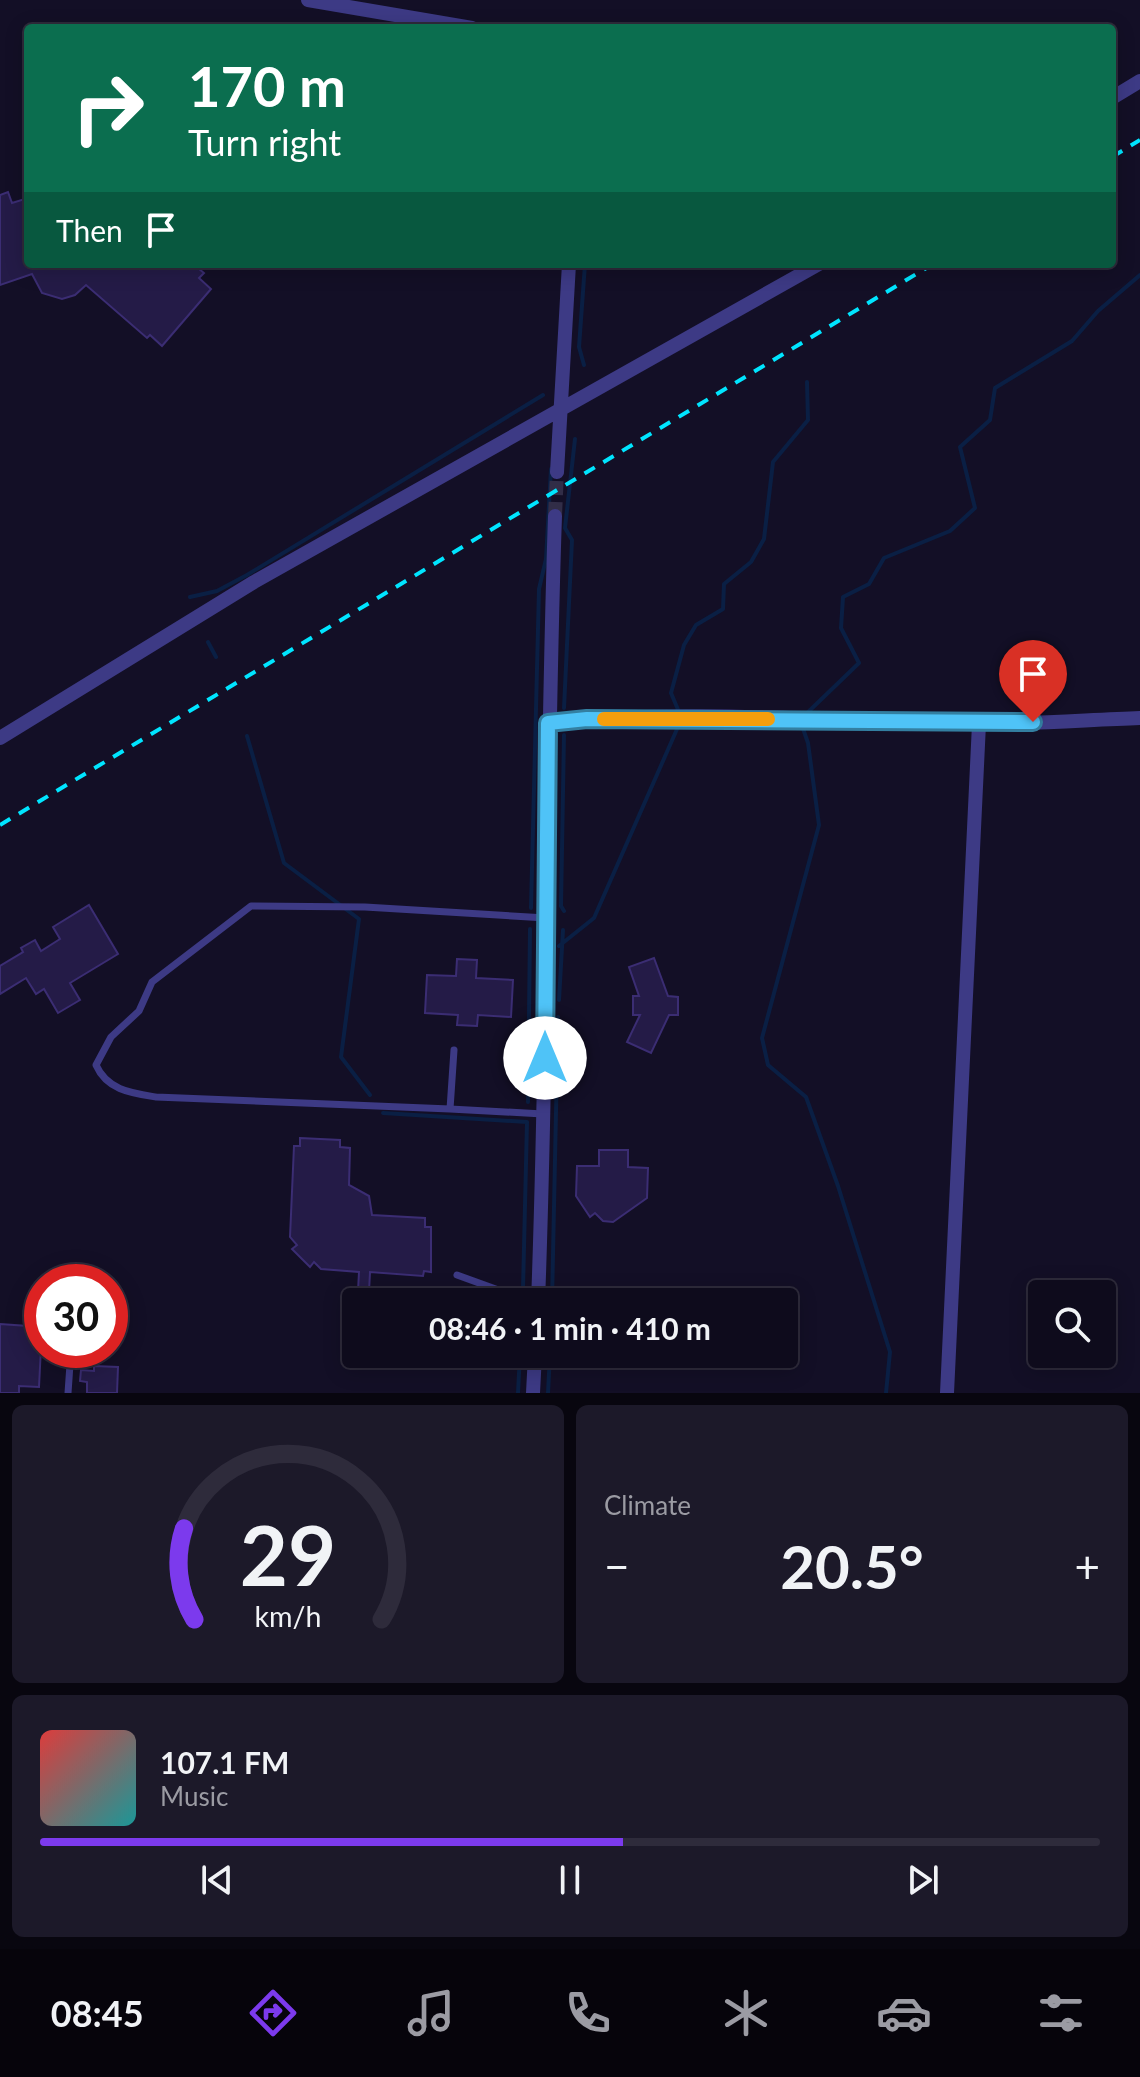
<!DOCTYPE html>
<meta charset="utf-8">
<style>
body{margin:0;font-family:Lato,sans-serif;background:#1c1929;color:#f1f3f6;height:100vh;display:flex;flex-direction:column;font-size:30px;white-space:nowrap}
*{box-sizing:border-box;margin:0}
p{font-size:26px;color:#9b9ba3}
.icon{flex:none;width:44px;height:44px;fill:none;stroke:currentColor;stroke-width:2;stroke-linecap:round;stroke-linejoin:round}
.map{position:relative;height:1393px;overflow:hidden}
.sheet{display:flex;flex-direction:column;gap:12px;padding:12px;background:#08060f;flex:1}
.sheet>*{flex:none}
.hud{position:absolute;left:24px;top:24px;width:1092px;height:244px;border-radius:8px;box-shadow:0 4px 20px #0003,0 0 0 2px #2e2b3b;background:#0b6e4f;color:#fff;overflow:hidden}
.tools{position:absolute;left:1028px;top:1280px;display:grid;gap:16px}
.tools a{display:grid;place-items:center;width:88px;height:88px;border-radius:8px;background:#0e0b1c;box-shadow:0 4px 20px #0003,0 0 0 2px #2e2b3b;font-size:40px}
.speed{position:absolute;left:24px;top:1264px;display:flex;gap:16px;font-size:40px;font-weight:700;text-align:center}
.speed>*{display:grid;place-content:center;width:104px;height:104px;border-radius:50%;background:#0e0b1c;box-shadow:0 4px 20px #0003,0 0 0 2px #2e2b3b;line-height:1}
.speed .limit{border:12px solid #d22;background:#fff;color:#111}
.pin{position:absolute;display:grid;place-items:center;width:68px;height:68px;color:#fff;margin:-82px -34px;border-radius:50% 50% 50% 0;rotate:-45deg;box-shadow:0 0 8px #0007}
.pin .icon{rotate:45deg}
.me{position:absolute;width:88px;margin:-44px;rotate:0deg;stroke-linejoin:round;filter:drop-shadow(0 0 6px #0008)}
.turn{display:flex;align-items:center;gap:28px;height:168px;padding:0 32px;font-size:36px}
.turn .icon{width:104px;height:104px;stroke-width:2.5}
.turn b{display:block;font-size:56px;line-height:68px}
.then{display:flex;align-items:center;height:76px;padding:0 32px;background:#0003;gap:16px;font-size:30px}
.big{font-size:60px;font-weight:700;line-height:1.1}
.sheet .card{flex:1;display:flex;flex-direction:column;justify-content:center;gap:12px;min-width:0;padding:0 28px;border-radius:12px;background:#1c1929}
.sheet .dial{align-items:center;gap:0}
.dial svg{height:208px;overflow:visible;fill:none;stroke:#2e2b3b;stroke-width:7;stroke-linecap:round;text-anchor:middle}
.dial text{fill:#f1f3f6;stroke:none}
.song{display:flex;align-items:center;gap:24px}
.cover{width:96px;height:96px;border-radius:12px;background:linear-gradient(135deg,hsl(0 70% 55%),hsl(180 70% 35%))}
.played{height:8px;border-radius:4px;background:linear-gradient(90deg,#7c3aed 55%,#2e2b3b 55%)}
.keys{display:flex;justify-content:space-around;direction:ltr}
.heat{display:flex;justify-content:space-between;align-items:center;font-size:44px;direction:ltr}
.sheet .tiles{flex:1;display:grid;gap:12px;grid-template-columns:1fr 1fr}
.card:last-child{grid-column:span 2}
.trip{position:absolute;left:342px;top:1288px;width:456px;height:80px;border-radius:8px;background:#0e0b1c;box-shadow:0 4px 20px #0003,0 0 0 2px #2e2b3b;font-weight:700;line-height:80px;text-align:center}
.tab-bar{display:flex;height:128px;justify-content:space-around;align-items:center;background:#06040b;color:#9b9ba3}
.tab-bar .icon{width:56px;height:56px}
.tab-bar .selected{color:#7c3aed}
.tab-bar b{font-size:36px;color:#f1f3f6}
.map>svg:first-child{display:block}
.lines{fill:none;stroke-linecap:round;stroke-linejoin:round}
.stream{stroke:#0a1f44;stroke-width:4}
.building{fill:#241b47;stroke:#3b2d73;stroke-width:2}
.street-tunnel{stroke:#312d47;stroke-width:14;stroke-dasharray:14 7;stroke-linecap:butt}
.lane{stroke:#3d3a85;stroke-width:7}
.street{stroke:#3d3a85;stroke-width:14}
.rail{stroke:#00e5ff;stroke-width:4;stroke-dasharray:12 10;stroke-linecap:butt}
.route-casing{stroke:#337fa1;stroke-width:20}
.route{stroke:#4fc3f7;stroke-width:14}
.slow{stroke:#f59e0b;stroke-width:14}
</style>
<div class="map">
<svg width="1140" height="1393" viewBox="0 0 1140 1393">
<rect width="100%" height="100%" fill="#130f26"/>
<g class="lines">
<path class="stream" d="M584,365L579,347L585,264
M190,597L217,591L247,575L543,395
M208,642L216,657
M564,708L572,540L565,528L575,439
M679,712L671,693L684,645L696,625L723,609L724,584L751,562L764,539L773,462L808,420L807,382
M806,714L859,663L841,628L843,597L869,584L884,558L950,531L975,508L960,447L990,420L995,388L1072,341L1098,311L1140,275
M800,720L808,743L819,825L762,1038L768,1065L806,1097L838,1186L890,1352L886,1393
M564,735L561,906L564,911
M247,736L284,863L359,919L341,1057L370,1095
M531,908L539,589L546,559L551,469
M559,946L594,918L681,720
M559,1000L563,930
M528,1102L530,929
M383,1113L527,1122L523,1289
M552,1302L558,1017
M518,1393L520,1354
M548,1393L550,1354"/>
</g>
<path class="building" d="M8,192L12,203L28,198V264H193L204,273L199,278L211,289L162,346L150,335L147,338L86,285L75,295L62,299L42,293L32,274L0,285V195Z
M89,905L118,954L70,983L80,1000L58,1013L44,989L36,994L26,978L0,994V966L23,952L21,948L35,940L41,951L60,939L53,927Z
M654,958L668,996L678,997V1015H669L651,1053L627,1042L640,1015H633V996H639L629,967Z
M457,959L477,960L476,978L513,980L511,1017L478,1015L477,1026L457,1025L458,1015L425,1013L427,975L456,976Z
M300,1138L340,1140V1147L350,1148L349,1185L369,1196L372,1215L425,1218V1227H431V1272L424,1271L423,1276L370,1272L369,1292L358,1291L359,1272L321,1269L314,1262L310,1267L292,1249L297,1245L290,1237L294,1146H300Z
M599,1150H628V1167L648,1168L647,1198L613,1222L603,1221L595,1213L590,1217L576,1196L577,1166H599Z
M0,1324L42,1327L39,1387L19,1386V1393H0Z
M94,1366L118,1367L117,1393H87V1382L80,1381L81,1370L94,1371Z"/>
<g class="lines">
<path class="street-tunnel" d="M555,516L557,472"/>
<path class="lane" d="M454,1050L450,1109L543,1114
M450,1109L156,1097C131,1093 107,1090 96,1065L111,1037L139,1011L152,982L251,906L365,907L546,918
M457,1275L531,1302
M68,1393L71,1350"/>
<path class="street" d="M308,0L472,28
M1112,98L1140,81
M557,472L569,264
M548,723C689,708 834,722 975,724C1030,724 1085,720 1140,718
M0,738L254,582L819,264
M538,1302C548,1040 546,778 555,516
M533,1393L535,1354
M947,1393L979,724"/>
<path class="rail" d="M1112,157L1140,140
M0,825L933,264"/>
</g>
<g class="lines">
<defs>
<path id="route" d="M545,1058L548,723L587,719L1033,722"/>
</defs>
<use href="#route" class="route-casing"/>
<use href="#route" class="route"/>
<path class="slow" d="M604,719H768"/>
</g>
</svg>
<div class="tools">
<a><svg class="icon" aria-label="search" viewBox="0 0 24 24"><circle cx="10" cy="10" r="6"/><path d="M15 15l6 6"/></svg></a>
</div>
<div class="speed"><div class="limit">30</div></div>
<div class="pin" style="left:1033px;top:722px;background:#d93025"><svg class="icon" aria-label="arrive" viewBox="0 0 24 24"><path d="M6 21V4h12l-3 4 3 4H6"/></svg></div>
<svg class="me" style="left:545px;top:1058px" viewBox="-20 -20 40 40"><circle r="19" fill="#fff"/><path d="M0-13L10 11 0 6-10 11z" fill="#4fc3f7"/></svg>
<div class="trip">08:46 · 1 min · 410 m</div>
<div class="hud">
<div class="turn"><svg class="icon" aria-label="right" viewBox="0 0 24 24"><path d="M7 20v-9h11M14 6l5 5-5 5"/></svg><div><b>170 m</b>Turn right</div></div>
<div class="then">Then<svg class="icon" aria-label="arrive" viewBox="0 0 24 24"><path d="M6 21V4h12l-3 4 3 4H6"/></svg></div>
</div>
</div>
<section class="sheet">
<div class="tiles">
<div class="card dial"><svg viewBox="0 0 100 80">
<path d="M14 69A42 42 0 1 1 86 69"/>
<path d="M14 69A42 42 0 0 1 10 34" stroke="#7c3aed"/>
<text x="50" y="56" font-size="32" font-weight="700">29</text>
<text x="50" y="72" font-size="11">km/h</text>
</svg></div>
<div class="card"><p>Climate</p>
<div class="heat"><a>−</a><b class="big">20.5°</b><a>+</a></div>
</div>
<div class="card">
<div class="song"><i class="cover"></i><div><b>107.1 FM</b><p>Music</p></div></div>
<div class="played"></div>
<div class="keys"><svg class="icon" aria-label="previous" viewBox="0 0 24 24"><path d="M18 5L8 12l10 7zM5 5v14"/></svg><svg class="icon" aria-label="pause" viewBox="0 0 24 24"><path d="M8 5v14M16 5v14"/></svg><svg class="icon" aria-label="next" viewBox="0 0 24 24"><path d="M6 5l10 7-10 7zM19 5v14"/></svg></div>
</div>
</div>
</section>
<nav class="tab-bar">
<b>08:45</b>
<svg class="icon selected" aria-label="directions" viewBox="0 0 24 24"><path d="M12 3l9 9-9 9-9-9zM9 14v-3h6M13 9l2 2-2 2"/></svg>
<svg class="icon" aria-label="music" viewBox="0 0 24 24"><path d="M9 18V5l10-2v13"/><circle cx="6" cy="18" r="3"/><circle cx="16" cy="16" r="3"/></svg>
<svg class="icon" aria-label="phone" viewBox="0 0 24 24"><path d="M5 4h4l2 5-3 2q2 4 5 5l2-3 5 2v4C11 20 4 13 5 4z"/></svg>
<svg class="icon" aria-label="climate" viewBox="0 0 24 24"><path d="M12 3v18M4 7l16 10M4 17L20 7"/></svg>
<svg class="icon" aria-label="car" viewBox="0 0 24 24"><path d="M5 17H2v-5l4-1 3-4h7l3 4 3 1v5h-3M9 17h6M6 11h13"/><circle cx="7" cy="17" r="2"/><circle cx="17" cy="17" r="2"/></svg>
<svg class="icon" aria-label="filters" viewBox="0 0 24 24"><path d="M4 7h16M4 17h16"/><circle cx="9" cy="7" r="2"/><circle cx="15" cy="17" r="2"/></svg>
</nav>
